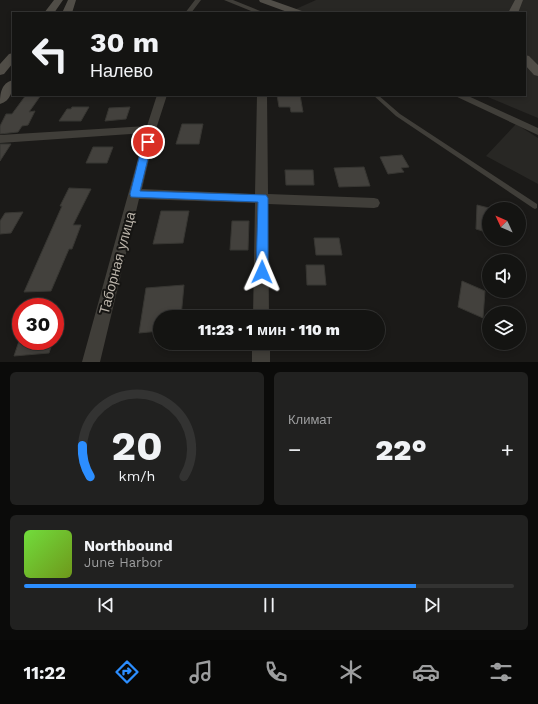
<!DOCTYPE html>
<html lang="ru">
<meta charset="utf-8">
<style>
body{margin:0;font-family:"Work Sans",sans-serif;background:#212120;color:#f1f3f6;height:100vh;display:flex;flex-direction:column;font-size:15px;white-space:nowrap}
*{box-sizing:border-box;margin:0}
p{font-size:13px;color:#9d9e9f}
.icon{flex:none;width:22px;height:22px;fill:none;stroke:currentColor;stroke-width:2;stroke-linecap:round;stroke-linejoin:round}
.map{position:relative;height:362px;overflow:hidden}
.side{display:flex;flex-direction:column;gap:10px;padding:10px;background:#0b0b0a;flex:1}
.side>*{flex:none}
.hud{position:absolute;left:12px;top:12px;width:514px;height:84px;border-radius:0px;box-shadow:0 2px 6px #0003,0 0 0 1px #333332;background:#141412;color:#f1f3f6;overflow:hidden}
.needle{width:26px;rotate:314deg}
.buttons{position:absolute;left:482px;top:202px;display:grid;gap:8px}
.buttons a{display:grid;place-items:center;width:44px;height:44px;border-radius:50%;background:#141412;box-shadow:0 2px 6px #0003,0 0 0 1px #333332;font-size:20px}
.speed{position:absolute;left:12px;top:298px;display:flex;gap:8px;font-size:20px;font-weight:700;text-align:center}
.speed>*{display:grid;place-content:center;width:52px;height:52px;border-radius:50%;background:#141412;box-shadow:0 2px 6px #0003,0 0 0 1px #333332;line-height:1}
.speed .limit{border:6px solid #d22;background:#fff;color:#111}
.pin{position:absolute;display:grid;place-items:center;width:34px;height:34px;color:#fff;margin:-17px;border:2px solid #fff;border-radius:50%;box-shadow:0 1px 4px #0007}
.me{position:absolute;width:44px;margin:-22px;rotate:1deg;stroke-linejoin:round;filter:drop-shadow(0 0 3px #0008)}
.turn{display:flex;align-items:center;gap:14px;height:84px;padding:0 12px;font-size:18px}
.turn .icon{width:52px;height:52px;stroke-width:2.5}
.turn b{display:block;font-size:28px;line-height:34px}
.big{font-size:30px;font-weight:800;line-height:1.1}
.side .widget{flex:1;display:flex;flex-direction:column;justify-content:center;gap:6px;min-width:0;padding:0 14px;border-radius:6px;background:#212120}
.side .dial{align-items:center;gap:0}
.dial svg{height:104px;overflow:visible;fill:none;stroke:#333332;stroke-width:7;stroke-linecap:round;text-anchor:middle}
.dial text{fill:#f1f3f6;stroke:none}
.song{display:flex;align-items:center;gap:12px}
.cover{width:48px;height:48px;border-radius:6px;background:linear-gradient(135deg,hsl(100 70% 55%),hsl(80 70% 35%))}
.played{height:4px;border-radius:2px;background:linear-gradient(90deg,#2c8eff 80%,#333332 80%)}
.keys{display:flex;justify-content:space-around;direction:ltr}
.heat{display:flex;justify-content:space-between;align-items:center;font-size:22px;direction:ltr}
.side .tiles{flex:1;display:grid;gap:10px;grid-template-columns:1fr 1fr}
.widget:last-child{grid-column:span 2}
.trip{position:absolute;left:153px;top:310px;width:232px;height:40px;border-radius:20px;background:#141412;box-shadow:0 2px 6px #0003,0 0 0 1px #333332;font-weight:800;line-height:40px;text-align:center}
.tabs{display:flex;height:64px;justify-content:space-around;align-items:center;background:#080807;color:#9d9e9f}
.tabs .icon{width:28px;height:28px}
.tabs .selected{color:#2c8eff}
.tabs b{font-size:18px;color:#f1f3f6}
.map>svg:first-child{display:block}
.built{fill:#282724}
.building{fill:#43413d;stroke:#373632}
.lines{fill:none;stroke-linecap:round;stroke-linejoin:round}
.lane{fill:#403e39;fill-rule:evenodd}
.street{fill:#403e39;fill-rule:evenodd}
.secondary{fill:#504d47;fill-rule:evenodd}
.route{fill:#2c8eff;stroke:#1d5ca6}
.labels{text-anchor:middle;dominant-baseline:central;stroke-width:4;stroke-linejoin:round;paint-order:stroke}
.street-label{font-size:14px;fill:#bbb4aa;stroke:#161513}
</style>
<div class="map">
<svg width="538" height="362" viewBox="0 0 538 362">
<rect width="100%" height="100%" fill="#1b1a18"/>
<path class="built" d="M316,0H538V118L483,95H525V13H287Z
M516,124L538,138V184L486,156Z"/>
<path class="building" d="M26,95H41L29,112L35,111L28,125L22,126L18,132L0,134V126L6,114H12Z
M277,95H300L303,112H291L290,107H279Z
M72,107H89L81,121H59L67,109H71Z
M130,107L126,119L105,121L109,108Z
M182,124H203L199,144H176Z
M0,144H11L0,161Z
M93,147H113L107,163H86Z
M402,155L409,167L401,168L404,172L388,174L380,157Z
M364,167L370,186L339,187L334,168Z
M285,170H313L314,185H286Z
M69,188L91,189L73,225H81L72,249H69L51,291L24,292L62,206H60Z
M477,205L489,208V233L476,229Z
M161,211H189L183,243L153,244Z
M23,212L11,233L0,234V221L5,213Z
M232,221H249L248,250H230Z
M314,238H339L342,255H316Z
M306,265H324L326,285H307Z
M462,281L485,291L483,318L458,307Z
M184,285L181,317H160V331L139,333L146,288Z
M19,341H53L49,353L14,356Z"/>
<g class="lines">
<path class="lane" d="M373,95H378L400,114L537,204V208L535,209L533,208L396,116Z"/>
<path class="street" d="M195,0H201L191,13H185Z
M224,0H233L265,13H256Z
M157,95H167L156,129L142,189L255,194L257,95H267L268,194L374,198L378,199L380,203L378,207L374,208L268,204L269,317H253L255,203L139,199L100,362H82L145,133L0,143V135L147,126Z
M453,95H466L538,128V135Z
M252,343H270V362H252Z"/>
<path class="secondary" d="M54,0H63L54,13H44Z
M68,0H76L72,13H62Z
M259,0H271L302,11L304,13H290L260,2Z
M515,0H523L518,13H508Z
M13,53V63L4,74L0,75V64L9,54Z
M525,55L529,56L538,65V76L534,75L525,65Z
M13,80C13,90 11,101 0,104C0,94 1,83 13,80Z"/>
</g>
<path class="route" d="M148,139L152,142L140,191L266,195L268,198V272L266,276L262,278L258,276L256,272L258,202L131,197L130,194L143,142Z"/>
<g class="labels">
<g class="street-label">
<text transform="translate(117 263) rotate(-75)">Таборная улица</text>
</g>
</g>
</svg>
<div class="buttons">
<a><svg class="needle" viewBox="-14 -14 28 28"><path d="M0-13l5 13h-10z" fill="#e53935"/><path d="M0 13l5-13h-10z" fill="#9d9e9f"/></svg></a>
<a><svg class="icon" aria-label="sound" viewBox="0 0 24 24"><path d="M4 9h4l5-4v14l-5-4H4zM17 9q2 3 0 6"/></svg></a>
<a><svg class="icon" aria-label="layers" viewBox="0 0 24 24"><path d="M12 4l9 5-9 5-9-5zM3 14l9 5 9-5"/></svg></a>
</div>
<div class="speed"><div class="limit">30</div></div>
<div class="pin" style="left:148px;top:142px;background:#d93025"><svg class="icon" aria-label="arrive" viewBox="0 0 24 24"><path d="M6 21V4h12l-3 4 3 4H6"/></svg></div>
<svg class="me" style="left:262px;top:272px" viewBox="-20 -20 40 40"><path d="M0-17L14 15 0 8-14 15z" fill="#2c8eff" stroke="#fff" stroke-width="4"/></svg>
<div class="trip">11:23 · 1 мин · 110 m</div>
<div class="hud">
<div class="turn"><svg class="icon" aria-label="left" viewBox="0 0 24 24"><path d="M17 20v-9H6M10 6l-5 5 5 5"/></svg><div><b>30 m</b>Налево</div></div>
</div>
</div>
<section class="side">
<div class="tiles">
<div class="widget dial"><svg viewBox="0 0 100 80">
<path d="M14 69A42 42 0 1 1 86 69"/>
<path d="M14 69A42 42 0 0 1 8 45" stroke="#2c8eff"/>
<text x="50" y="56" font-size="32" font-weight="700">20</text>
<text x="50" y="72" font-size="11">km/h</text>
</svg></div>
<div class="widget"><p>Климат</p>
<div class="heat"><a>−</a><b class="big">22°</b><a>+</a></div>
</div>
<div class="widget">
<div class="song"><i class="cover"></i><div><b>Northbound</b><p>June Harbor</p></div></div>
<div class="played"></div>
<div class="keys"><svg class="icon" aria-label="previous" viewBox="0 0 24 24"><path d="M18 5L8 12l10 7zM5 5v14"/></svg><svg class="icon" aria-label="pause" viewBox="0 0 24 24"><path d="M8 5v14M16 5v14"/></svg><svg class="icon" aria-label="next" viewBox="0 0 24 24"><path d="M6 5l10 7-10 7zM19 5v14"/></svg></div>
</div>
</div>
</section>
<nav class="tabs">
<b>11:22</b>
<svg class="icon selected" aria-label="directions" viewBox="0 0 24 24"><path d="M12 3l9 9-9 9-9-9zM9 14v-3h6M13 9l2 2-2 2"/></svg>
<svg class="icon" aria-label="music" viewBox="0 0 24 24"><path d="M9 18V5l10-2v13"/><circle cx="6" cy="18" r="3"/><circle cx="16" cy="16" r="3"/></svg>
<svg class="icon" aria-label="phone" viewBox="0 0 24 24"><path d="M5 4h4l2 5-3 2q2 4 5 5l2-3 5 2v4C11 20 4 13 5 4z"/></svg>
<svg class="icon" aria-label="climate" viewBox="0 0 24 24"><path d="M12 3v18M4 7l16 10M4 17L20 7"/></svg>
<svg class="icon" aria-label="car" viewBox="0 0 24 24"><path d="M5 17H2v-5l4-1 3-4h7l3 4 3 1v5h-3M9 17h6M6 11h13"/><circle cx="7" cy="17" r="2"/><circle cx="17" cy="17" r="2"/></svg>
<svg class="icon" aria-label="filters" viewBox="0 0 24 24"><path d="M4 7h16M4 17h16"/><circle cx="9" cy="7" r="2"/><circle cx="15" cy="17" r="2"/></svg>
</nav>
